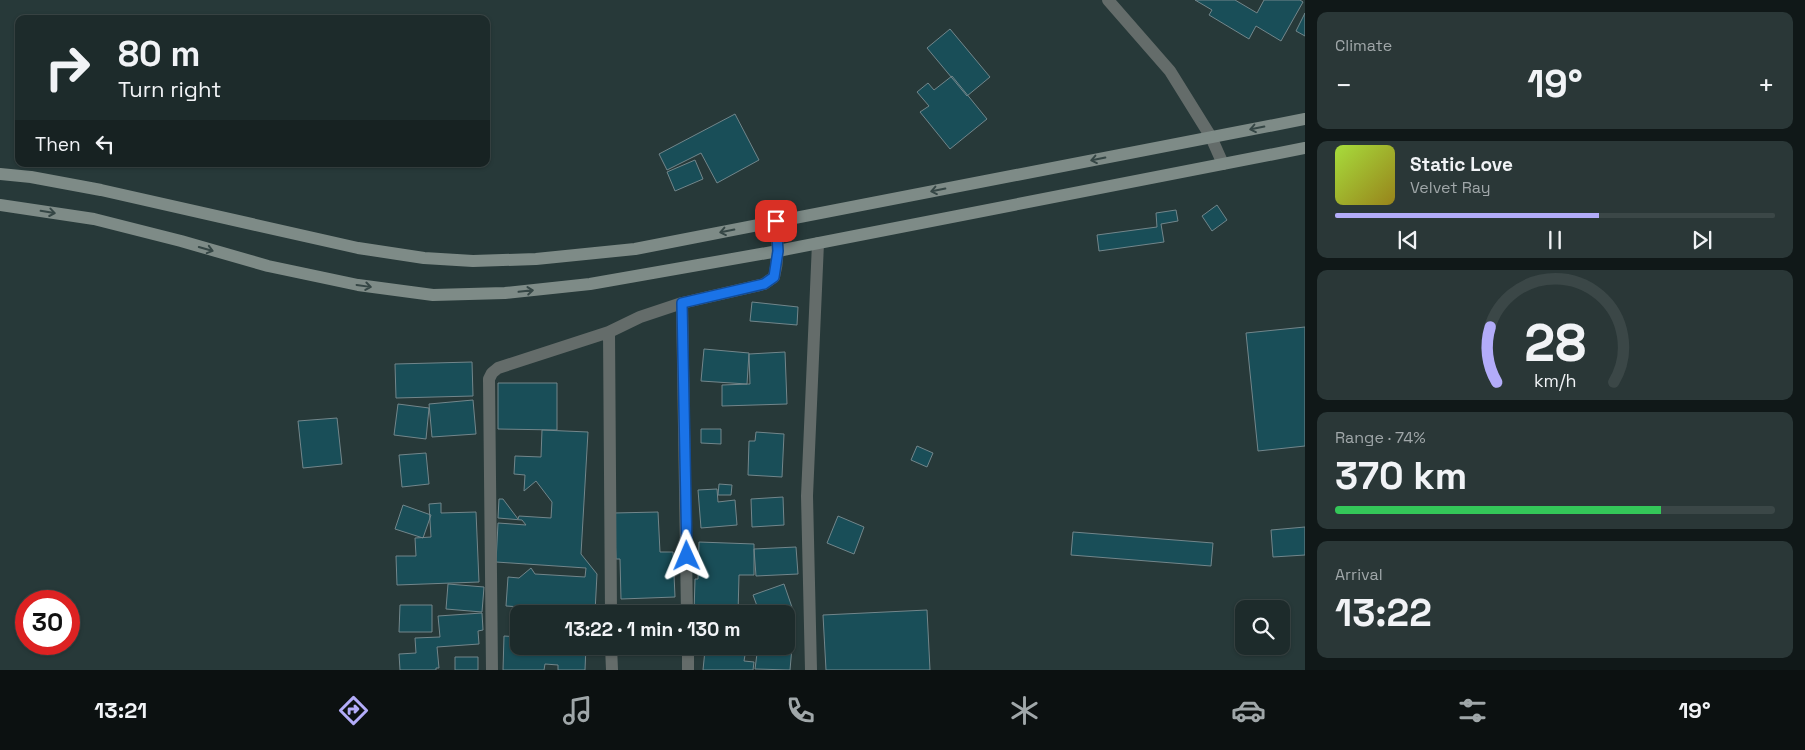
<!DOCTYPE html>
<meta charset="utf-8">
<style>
body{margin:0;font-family:"Space Grotesk",sans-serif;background:#2a3737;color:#f1f3f6;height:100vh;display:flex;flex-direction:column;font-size:19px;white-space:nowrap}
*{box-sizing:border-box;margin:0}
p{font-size:16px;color:#a0a7a9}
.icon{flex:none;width:28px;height:28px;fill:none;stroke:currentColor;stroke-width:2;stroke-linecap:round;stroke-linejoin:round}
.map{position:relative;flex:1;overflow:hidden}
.side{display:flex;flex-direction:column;gap:12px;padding:12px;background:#101818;width:500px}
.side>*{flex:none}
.top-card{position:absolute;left:15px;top:15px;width:475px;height:152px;border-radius:10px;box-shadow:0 1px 4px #0004,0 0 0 1px #3b4747;background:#1d2b2b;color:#f1f3f6;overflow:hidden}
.buttons{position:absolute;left:1235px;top:600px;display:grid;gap:10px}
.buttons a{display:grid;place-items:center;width:55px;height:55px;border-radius:10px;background:#1d2b2b;box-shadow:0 1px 4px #0004,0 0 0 1px #3b4747;font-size:25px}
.speed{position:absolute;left:15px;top:590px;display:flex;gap:10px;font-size:25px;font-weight:700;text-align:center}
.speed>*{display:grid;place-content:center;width:65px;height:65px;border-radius:50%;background:#1d2b2b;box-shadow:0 1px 4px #0004,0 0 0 1px #3b4747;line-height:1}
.speed .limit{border:8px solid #d22;background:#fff;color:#111}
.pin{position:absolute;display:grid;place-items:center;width:42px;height:42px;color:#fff;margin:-21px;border-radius:10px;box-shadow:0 2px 8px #0006}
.me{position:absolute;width:55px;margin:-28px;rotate:359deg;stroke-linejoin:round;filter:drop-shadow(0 0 4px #0008)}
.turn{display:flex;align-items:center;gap:18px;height:105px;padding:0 20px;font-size:22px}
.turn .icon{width:65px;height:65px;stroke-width:2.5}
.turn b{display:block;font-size:35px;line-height:42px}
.then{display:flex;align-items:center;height:48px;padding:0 20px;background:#0003;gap:10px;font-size:19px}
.big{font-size:38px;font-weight:700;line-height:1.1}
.side .widget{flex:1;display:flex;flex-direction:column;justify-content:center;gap:8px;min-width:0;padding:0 18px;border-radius:10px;background:#2a3737}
.side .dial{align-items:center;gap:0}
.dial svg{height:130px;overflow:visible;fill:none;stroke:#3b4747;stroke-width:7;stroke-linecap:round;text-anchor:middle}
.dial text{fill:#f1f3f6;stroke:none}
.song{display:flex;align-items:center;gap:15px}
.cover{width:60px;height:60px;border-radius:8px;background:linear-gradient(135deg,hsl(80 70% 55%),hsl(50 70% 35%))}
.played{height:5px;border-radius:2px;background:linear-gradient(90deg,#b3acf9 60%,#3b4747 60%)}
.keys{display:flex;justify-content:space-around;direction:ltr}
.heat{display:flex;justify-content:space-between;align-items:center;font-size:28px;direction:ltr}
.charge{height:8px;border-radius:4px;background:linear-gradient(90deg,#34c759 74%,#3b4747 0)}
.trip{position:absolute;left:510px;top:605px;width:285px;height:50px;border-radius:10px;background:#1d2b2b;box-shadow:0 1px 4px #0004,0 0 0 1px #3b4747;font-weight:700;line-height:50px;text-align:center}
.tabs{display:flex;height:80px;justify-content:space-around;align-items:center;background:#0c1111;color:#a0a7a9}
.tabs .icon{width:35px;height:35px}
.tabs .active{color:#b3acf9}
.tabs b{font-size:22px;color:#f1f3f6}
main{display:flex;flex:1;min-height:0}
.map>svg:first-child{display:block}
.building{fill:#194e58;stroke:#72868b}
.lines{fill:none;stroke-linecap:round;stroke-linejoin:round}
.street{stroke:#646c6a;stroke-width:12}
.secondary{stroke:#7e8b87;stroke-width:12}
.oneway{stroke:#354645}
.route-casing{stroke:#114b97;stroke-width:12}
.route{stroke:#1a73e8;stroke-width:9}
</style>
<main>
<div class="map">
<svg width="1305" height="670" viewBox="0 0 1305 670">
<rect width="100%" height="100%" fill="#273939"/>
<path class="building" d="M1195,0H1235L1257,13L1264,0H1300L1303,2L1281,41L1256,26L1249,39L1209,15L1212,10Z
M1305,13V36L1296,31Z
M950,29L990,77L967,96L927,48Z
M952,76L987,119L950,149L920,112L929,106L917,92L928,83L934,90Z
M735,114L759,160L717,183L701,153L667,170L659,154Z
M695,160L703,179L675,191L667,172Z
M1217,205L1227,220L1212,231L1202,216Z
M1176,210L1178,221L1161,224L1164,242L1099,251L1097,235L1157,227L1156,213Z
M752,302L798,307L797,325L750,321Z
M1305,327V446L1258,451L1246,333Z
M704,349L749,353L747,384L701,381Z
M785,352L787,404L722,406V385L750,384L749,354Z
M472,362L473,396L396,398L395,364Z
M498,383H557V430L498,429Z
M473,400L476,434L432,437L429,404Z
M398,404L429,408L426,439L394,435Z
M337,418L342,464L303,468L298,421Z
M701,429H721V444L701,443Z
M542,430L588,432L581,554L597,574L595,612L506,606L508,577L519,578L531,568L535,574L585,577L586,568L496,562L498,523L526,525L522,520L498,518L499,499H503L518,519L519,516L551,518L552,502L536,481L524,491L525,475L514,474L515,456L541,457Z
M756,432L784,434L782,477L748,475L749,441H755Z
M917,446L933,453L927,467L911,460Z
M426,453L429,484L402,487L399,455Z
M719,484L732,485L731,495H718Z
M717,489L718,502L735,500L737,525L701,528L698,490Z
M783,497L784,525L752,527L751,499Z
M441,503V513L476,512L479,582L397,585L396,556H416L415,538L431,537L429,504Z
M403,505L431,515L423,538L395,529Z
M658,512L660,552H673L675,597L621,599L620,559H616L614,513Z
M838,516L864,527L854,554L827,543Z
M1305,527V555L1273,557L1271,530Z
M1073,532L1213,543L1211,566L1071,555Z
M699,542L754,544V575H739L738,614H694L695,579H698Z
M796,547L798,574L756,576L754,549Z
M448,584L484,587L482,612L446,609Z
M784,584L794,613L786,616V614H760L753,595Z
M400,605H432V632H399Z
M927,610L930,670H826L823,615Z
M482,613L483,630L478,631L479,644L437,647L439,668H436V670H400L399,654L416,653L415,638L440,637L438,616Z
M504,636L519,637V646H586L585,670H558V665L545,664L544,670H503Z
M758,646L792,647L790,670L755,669Z
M705,650L745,655L744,661L754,662L753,670H703Z
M455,657H478V670H455Z"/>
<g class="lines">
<path class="street" d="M1108,0L1170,71L1211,137L1223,164
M682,303L687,614
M609,332L611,614
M611,646L612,670
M688,646V670
M492,670L489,379L492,373L498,368L609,332L640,317L682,303L764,284L774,277C779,258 778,240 776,221
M811,670L807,496L818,243"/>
<path class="secondary" d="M0,174L31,177L101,190L358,248L424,258L473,261L536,259L635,249L1305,119
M0,205L94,219L181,241L268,266L358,285L433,295L505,293L590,284L778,251L1305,148"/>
</g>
<defs><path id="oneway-shaft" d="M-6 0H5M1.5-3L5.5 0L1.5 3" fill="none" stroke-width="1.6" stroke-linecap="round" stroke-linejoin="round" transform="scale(1.25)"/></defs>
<g class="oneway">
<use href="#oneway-shaft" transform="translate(1257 128) rotate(169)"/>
<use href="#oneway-shaft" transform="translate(1098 159) rotate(169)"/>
<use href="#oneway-shaft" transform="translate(938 190) rotate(169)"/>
<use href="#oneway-shaft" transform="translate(48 212) rotate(9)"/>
<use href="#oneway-shaft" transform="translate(727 231) rotate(169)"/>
<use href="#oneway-shaft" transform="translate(206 249) rotate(16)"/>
<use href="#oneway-shaft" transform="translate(364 286) rotate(8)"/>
<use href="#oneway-shaft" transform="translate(526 291) rotate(-6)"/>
</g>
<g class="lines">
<defs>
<path id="route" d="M687,556L682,303L764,284L774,277L778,251L776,221"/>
</defs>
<use href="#route" class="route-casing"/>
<use href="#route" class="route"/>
</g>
</svg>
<div class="buttons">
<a><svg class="icon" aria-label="search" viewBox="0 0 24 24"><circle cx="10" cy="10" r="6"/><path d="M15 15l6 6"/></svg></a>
</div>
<div class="speed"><div class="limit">30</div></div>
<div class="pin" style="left:776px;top:221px;background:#d93025"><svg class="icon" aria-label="arrive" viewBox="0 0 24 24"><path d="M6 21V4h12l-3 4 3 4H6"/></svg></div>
<svg class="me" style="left:687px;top:556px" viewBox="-20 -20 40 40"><path d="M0-17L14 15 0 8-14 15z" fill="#1a73e8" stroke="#fff" stroke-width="4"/></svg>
<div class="trip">13:22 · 1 min · 130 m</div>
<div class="top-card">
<div class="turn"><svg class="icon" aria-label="right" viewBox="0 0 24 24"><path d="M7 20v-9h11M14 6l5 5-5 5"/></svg><div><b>80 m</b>Turn right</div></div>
<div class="then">Then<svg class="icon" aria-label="left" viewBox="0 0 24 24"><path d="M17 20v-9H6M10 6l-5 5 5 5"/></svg></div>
</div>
</div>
<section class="side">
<div class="widget"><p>Climate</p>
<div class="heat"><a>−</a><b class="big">19°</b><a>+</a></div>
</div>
<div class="widget">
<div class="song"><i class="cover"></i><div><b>Static Love</b><p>Velvet Ray</p></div></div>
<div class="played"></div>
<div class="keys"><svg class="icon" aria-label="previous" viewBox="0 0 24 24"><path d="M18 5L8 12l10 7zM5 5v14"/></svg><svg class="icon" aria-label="pause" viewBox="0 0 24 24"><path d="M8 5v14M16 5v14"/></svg><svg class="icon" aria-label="next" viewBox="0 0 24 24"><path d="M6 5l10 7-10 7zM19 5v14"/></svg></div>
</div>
<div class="widget dial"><svg viewBox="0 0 100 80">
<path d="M14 69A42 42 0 1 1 86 69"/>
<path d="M14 69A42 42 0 0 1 10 35" stroke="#b3acf9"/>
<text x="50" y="56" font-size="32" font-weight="700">28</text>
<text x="50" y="72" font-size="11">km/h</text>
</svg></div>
<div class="widget"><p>Range · 74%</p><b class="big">370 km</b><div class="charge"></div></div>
<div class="widget"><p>Arrival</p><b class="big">13:22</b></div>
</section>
</main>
<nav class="tabs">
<b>13:21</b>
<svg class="icon active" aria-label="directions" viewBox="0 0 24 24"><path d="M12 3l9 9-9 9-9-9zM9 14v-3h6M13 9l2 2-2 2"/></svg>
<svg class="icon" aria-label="music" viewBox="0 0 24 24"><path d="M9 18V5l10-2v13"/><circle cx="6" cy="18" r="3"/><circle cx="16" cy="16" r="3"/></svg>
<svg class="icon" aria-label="phone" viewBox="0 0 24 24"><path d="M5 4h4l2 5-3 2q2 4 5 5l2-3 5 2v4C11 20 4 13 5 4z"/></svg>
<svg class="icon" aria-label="climate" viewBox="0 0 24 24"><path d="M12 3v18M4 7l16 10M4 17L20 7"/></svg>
<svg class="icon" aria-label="car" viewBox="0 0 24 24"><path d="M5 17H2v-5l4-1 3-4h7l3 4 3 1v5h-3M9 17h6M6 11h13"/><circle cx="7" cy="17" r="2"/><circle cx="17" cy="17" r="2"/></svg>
<svg class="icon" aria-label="filters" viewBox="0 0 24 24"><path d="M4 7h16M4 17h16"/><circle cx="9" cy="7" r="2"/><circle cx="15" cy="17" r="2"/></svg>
<b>19°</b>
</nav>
